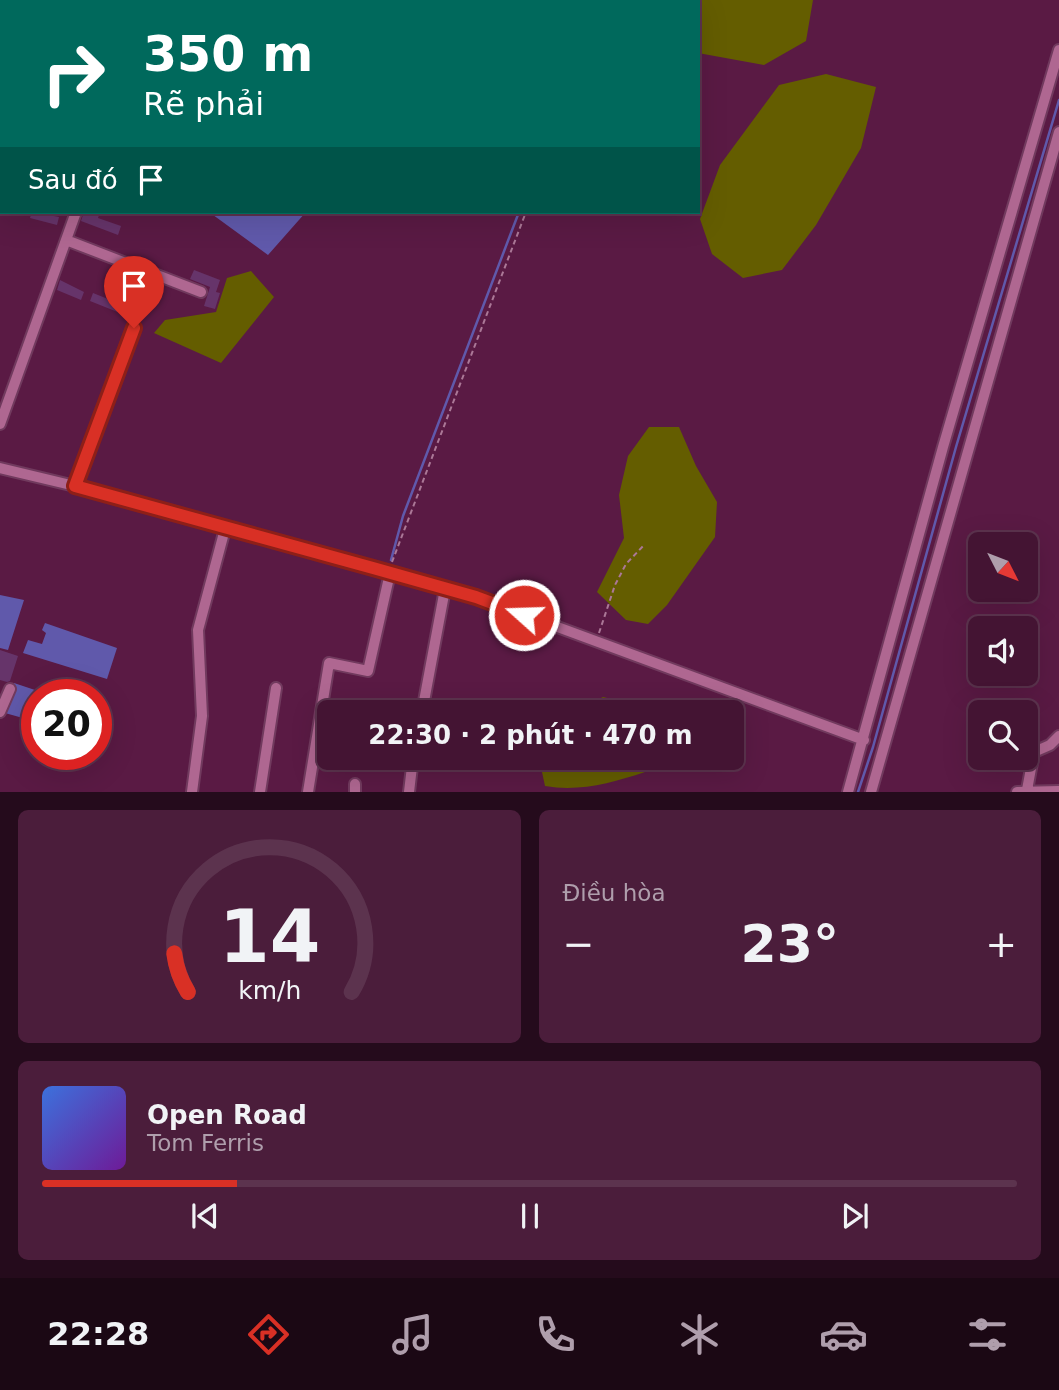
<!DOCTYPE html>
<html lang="vi">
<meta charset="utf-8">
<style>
body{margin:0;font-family:"DejaVu Sans",sans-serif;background:#4b1d3b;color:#f1f3f6;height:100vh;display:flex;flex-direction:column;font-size:26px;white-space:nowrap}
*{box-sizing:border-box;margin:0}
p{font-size:23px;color:#af9eac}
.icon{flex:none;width:38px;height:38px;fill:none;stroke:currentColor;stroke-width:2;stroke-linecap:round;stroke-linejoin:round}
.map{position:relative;height:792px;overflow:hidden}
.drawer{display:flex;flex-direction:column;gap:18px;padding:18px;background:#250b1c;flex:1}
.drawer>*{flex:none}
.banner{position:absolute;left:0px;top:0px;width:700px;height:214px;box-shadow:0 7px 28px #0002,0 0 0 2px #5c334e;background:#00695c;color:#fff;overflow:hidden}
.needle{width:46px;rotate:132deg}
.tools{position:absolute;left:968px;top:532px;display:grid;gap:14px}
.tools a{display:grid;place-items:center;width:70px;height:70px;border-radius:10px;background:#441433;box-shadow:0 7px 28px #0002,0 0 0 2px #5c334e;font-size:35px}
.speed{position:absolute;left:21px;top:679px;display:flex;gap:14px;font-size:35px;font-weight:700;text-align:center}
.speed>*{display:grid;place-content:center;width:91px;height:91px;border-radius:50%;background:#441433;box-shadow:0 7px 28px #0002,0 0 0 2px #5c334e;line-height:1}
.speed .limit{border:10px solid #d22;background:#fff;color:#111}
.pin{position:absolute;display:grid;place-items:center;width:60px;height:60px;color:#fff;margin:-72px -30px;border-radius:50% 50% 50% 0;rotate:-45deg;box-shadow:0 0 7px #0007}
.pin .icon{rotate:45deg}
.me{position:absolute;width:77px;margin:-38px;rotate:290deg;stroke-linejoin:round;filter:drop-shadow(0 0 5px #0008)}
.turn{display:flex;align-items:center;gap:24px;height:147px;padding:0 28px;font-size:32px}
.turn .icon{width:91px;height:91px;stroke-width:2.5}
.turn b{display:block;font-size:49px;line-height:60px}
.then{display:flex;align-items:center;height:66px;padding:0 28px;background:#0003;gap:14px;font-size:26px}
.big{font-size:52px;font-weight:600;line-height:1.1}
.drawer .tile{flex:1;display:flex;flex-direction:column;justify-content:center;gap:10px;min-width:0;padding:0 24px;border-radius:10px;background:#4b1d3b}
.drawer .dial{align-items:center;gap:0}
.dial svg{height:182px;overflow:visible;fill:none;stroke:#5c334e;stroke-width:7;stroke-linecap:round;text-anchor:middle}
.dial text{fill:#f1f3f6;stroke:none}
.song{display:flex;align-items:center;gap:21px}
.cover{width:84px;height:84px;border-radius:10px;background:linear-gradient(135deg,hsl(220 70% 55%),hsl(280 70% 35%))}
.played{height:7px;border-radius:4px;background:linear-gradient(90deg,#d93025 20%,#5c334e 20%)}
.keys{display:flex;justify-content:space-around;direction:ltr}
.heat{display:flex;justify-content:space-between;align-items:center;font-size:38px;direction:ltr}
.drawer .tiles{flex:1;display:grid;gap:18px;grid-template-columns:1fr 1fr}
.tile:last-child{grid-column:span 2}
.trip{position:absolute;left:317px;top:700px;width:427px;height:70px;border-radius:10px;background:#441433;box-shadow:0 7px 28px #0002,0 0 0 2px #5c334e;font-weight:600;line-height:70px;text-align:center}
.dock{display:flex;height:112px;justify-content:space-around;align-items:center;background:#1b0814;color:#af9eac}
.dock .icon{width:49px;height:49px}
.dock .current{color:#d93025}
.dock b{font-size:32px;color:#f1f3f6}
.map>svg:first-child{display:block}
.green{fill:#645d00}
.water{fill:#6059ab}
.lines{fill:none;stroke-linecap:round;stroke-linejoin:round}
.stream{stroke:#6059ab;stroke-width:2.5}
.building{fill:#66346a}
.minor-casing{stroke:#713a5e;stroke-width:14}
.path{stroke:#ab7897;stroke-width:2;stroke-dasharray:5 3.5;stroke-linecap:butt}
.minor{stroke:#af6791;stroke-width:10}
.route-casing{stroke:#8d1f18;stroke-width:18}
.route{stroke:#d93025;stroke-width:12}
</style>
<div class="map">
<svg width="1059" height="792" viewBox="0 0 1059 792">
<rect width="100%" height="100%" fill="#5a1a44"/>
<path class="green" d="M580,0H813L806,41L764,65L698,53V2Z
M826,74L876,87L861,148L816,225L782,270L743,278L712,254L700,219L720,165L779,85Z
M251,271L274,297L221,363L154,333L165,320L216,312L227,278Z
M649,427H679L696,466L717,502L715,537L667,605L648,624L626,620L597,592L624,538L619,495L628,456Z
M603,697L624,702L636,712H573Z
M539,758H647L645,772C612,783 579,792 545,786Z"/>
<path class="water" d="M168,0H558L167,2Z
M209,212H306L268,255Z
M0,595L24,600L8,650L0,648Z
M45,623L117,648L107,679L23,653L28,640L42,644L46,633L42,630Z
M14,683L50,695H37V722L5,713Z"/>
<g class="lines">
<path class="stream" d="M567,0V2
M391,560L403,516L519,212
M858,792L873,747L956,447L1059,100"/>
</g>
<path class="building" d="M32,212L59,217L57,225L30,218Z
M84,212H100L98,218L121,226L118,235L81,221Z
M194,270L220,280L216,292L220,293L215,309L204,306L210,287L190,279Z
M60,280L84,292L81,300L57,290Z
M93,293L133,309L130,317L90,301Z
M0,650L18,656L10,681L7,682L0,680Z"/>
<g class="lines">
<defs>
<path id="minor" d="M152,2L153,0
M66,240L201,292
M0,424L76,212
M0,468L75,486L476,597L864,740
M75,486L134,328
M0,712L10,689
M422,712L445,589
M1027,790L1034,752L1050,745L1059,736
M192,792L202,716L198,630L225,529
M260,792L276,688
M308,792L329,663L368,671L390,573
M355,792V784
M409,792L413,758
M848,792L943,447L1059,50
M871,792L1059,132
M1017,792L1059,791"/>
</defs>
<use href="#minor" class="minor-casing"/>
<path class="path" d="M264,0L265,2
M312,0V2
M330,0L331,2
M572,0V2
M166,2V0
M290,2V0
M336,2L337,0
M0,114L2,113
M392,562L526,212
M599,633L615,585L626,564L645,544"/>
<use href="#minor" class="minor"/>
</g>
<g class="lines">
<defs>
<path id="route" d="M134,328L75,486L373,568L476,597L524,615"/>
</defs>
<use href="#route" class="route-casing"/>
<use href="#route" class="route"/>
</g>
</svg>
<div class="tools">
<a><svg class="needle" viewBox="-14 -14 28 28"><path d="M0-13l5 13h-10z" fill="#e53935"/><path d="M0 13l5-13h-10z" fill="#af9eac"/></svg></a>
<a><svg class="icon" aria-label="sound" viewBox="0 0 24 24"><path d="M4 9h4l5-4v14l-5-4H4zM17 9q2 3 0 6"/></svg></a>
<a><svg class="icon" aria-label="search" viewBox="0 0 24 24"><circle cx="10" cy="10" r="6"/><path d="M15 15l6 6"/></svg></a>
</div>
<div class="speed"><div class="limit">20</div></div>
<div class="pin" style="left:134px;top:328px;background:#d93025"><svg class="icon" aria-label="arrive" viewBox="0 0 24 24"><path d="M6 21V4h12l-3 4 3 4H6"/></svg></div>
<svg class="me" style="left:524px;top:615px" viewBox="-20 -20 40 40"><circle r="17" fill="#d93025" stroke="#fff" stroke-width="3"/><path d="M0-11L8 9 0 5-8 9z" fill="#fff"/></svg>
<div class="trip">22:30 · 2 phút · 470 m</div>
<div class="banner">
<div class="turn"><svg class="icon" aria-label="right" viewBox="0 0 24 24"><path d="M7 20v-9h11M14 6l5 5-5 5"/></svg><div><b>350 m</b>Rẽ phải</div></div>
<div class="then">Sau đó<svg class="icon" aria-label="arrive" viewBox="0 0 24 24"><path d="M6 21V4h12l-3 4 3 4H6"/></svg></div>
</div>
</div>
<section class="drawer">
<div class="tiles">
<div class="tile dial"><svg viewBox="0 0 100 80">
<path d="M14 69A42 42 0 1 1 86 69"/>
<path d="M14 69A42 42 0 0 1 8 52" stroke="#d93025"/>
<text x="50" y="56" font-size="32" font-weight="700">14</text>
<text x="50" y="72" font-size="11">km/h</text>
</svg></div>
<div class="tile"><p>Điều hòa</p>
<div class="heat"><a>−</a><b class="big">23°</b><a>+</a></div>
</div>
<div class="tile">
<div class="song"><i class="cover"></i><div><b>Open Road</b><p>Tom Ferris</p></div></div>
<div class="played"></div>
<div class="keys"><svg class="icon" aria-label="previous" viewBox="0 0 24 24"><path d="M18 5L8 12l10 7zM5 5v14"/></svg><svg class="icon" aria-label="pause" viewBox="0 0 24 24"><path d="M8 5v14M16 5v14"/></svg><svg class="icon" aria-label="next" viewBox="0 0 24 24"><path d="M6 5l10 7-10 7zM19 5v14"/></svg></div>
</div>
</div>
</section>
<nav class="dock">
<b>22:28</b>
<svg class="icon current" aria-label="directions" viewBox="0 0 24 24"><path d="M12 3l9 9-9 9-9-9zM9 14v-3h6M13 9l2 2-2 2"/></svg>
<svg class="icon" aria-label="music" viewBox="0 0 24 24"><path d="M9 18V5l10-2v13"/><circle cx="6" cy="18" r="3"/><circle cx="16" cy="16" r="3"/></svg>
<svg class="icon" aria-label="phone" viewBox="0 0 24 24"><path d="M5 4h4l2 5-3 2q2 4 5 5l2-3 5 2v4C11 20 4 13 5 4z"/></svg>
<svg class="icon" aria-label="climate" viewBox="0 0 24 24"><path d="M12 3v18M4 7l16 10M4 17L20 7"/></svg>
<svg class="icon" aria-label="car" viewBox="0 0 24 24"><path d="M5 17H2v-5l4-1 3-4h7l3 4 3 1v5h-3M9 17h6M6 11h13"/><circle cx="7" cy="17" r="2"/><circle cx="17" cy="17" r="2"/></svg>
<svg class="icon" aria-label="filters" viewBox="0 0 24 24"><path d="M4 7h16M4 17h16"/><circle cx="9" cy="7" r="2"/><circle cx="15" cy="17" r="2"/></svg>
</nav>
